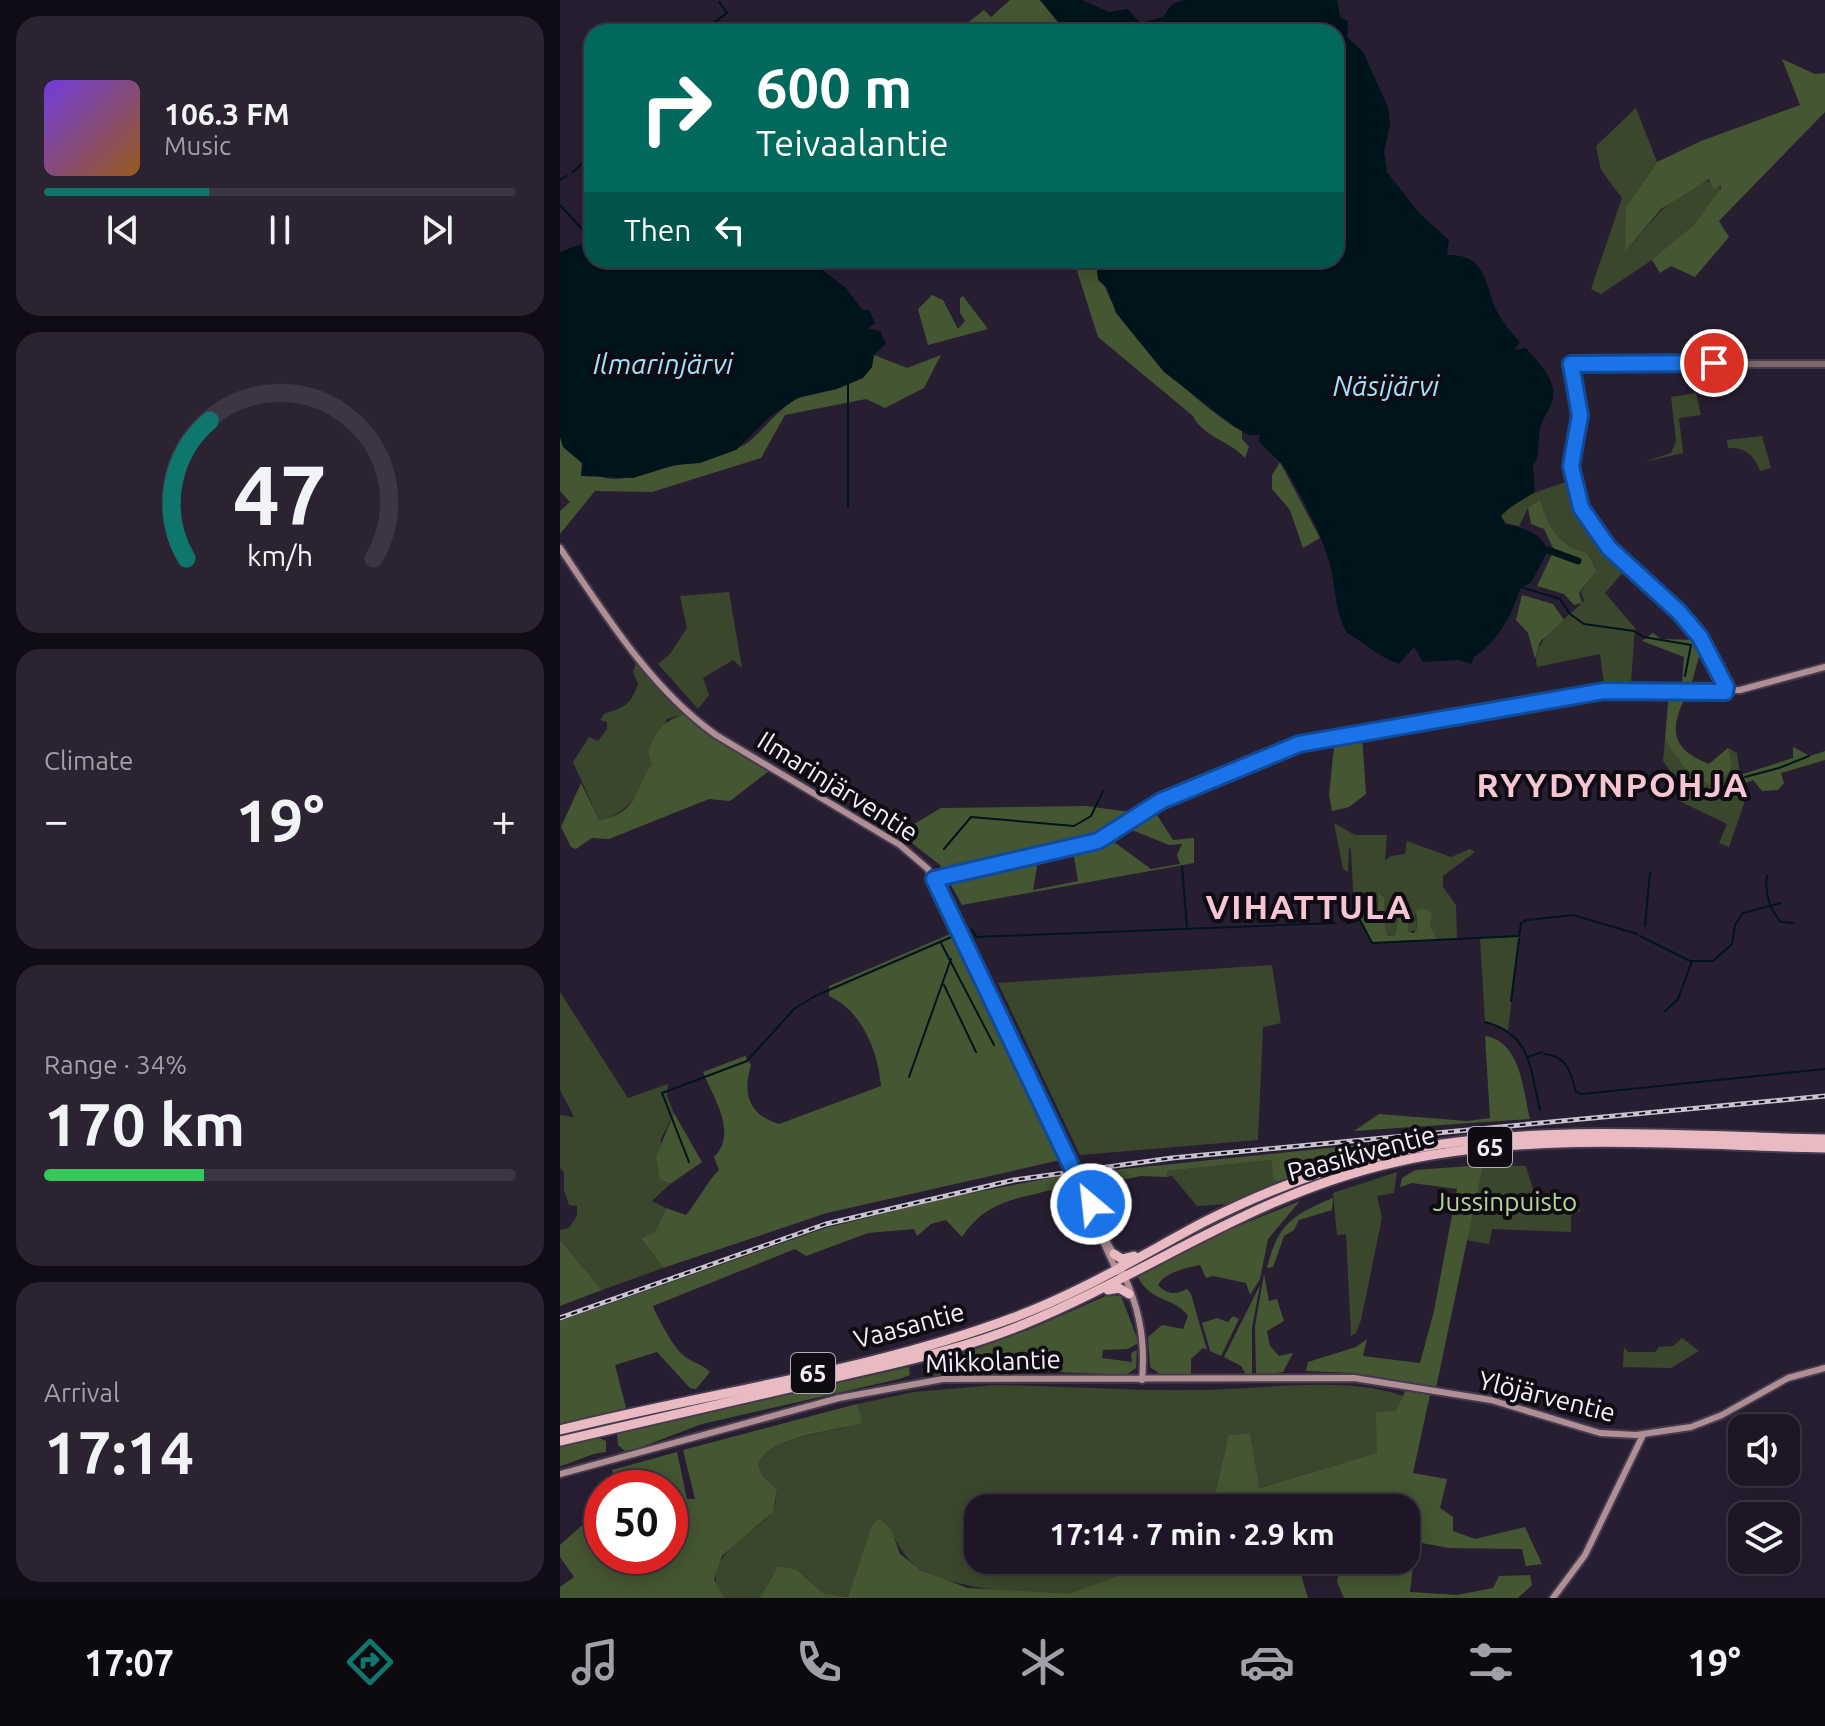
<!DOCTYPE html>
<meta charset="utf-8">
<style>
body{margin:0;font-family:Ubuntu,sans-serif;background:#2b2332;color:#f1f3f6;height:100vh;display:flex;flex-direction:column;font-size:30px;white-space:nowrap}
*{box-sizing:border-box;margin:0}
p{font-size:26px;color:#a19fa7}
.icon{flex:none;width:44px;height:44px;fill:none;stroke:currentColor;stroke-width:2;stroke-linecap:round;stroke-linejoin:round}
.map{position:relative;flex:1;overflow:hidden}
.side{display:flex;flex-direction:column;gap:16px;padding:16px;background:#100c15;width:560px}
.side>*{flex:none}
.banner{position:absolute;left:24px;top:24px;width:760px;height:244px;border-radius:24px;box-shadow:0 4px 20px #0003,0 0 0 2px #3c3543;background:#00695c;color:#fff;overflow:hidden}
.fabs{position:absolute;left:1168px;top:1414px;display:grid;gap:16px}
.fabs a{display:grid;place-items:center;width:72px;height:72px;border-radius:16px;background:#1e1626;box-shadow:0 4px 20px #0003,0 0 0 2px #3c3543;font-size:40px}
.speed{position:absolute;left:24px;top:1470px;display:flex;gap:16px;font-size:40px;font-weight:700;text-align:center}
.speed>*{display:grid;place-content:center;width:104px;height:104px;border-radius:50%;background:#1e1626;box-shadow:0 4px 20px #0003,0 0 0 2px #3c3543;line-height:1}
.speed .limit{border:12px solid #d22;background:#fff;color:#111}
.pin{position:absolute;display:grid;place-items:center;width:68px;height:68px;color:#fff;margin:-34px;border:4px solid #fff;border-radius:50%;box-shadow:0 2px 8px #0007}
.me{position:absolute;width:88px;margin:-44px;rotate:332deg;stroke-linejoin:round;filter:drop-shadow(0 0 6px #0008)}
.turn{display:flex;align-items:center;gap:28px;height:168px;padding:0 40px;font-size:36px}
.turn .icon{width:104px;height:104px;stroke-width:2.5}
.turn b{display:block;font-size:56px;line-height:68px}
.then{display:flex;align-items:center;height:76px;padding:0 40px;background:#0003;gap:16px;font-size:30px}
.big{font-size:60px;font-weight:600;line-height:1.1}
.side .widget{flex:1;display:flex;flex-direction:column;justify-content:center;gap:12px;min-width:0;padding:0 28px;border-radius:24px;background:#2b2332}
.side .dial{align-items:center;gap:0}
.dial svg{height:208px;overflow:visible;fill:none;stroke:#3c3543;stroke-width:7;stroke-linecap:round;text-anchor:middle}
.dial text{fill:#f1f3f6;stroke:none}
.song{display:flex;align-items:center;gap:24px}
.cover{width:96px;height:96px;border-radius:12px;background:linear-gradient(135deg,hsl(260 70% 55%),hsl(30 70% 35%))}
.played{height:8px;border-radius:4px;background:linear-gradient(90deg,#0f766e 35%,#3c3543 35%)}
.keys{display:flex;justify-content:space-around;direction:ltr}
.heat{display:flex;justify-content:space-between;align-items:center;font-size:44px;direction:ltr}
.charge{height:12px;border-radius:6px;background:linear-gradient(90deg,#34c759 34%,#3c3543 0)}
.trip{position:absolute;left:404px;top:1494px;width:456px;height:80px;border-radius:24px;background:#1e1626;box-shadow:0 4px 20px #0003,0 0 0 2px #3c3543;font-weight:600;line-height:80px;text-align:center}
.tabs{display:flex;height:128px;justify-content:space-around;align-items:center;background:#0c090f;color:#a19fa7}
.tabs .icon{width:56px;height:56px}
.tabs .current{color:#0f766e}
.tabs b{font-size:36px;color:#f1f3f6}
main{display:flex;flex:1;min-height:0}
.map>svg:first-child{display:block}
.green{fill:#3b472d}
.forest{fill:#455632;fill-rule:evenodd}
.water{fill:#00141c}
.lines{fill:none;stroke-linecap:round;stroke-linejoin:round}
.stream{stroke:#00141c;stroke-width:2}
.river{stroke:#00141c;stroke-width:7}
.tertiary-casing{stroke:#453b4f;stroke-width:10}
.secondary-casing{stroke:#453b4f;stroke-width:10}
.trunk-casing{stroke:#453b4f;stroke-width:13}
.tertiary{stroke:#7c686b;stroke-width:6}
.secondary{stroke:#af8e94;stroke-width:6}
.trunk{stroke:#e9bac2;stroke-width:9}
.rail-casing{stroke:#c9c2d1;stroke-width:5}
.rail{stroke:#0f0b13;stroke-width:2;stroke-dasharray:6;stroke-linecap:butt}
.secondary-bridge-casing{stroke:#453b4f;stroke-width:10;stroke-linecap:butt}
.secondary-bridge{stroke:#af8e94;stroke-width:6}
.route-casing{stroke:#114b97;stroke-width:20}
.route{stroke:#1a73e8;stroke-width:14}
.labels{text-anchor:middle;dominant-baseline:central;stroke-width:8;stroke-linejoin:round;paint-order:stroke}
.shield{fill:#0f0b13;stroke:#b1abb8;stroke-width:2}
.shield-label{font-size:24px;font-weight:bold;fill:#f6f0fe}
.street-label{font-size:26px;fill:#f6f0fe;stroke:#0f0b13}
.park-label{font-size:26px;fill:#b6d496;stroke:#0f0b13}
.water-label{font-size:28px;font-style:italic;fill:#a1e1f9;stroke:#0f0b13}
.district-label{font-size:34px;font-weight:bold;letter-spacing:2px;fill:#f8c5d4;stroke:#0f0b13}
</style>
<main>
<section class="side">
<div class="widget">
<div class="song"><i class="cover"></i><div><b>106.3 FM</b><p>Music</p></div></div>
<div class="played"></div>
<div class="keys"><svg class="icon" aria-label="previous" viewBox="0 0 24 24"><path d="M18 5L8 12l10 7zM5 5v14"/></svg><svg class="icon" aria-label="pause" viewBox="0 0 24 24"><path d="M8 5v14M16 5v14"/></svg><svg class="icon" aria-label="next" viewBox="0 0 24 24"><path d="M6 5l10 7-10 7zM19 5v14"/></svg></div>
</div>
<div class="widget dial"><svg viewBox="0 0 100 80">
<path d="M14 69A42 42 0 1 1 86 69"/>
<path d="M14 69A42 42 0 0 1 23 16" stroke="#0f766e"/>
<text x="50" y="56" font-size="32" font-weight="700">47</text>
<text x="50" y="72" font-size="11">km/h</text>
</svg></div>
<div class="widget"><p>Climate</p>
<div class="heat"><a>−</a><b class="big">19°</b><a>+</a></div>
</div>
<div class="widget"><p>Range · 34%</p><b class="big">170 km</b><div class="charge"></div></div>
<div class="widget"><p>Arrival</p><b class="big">17:14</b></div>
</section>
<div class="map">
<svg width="1265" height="1598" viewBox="0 0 1265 1598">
<rect width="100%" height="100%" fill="#281e32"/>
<path class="green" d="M1076,108L1097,162L1066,207V251C1088,228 1126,170 1162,183C1148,229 1079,268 1041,294L1031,289L1062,198L1041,170L1036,146Z
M1136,393L1141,415L1119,418L1123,453L1084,462L1111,453L1116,441L1111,397Z
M1202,436L1211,468L1200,471C1195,456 1184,446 1168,448L1167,440Z
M1010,481C1020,523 1036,540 1065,570L1045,593L1075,628L1071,683L1044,684L1040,654L977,667C970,640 1007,619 1024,601L1021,592L1037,569L1027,553C997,545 989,527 980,499L968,508L959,526L946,523L941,516C960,496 983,489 1010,481Z
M169,592L182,668L173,660L143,678L149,695L138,709L98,664L110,654L127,628L120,596Z
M77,660L126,714L107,719C95,757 83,813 39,820L13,762L29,737L38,741L47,729V722L40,720L45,713C65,709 72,702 78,684L73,672Z
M1109,694L1126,696C1108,730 1111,749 1149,764L1168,748L1177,753L1184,804L1169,847L1159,843L1167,824L1117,800L1120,785L1103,761Z
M774,823L795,835H827L825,860L831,856L845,854L847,841L891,857L910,849L915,852L883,876V887L896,905L897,939L877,940L870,924L855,914L857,930L848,932L843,914L839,915L835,935L830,936L826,932L824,898L820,893L813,916L807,914L800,920L794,907L791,852L789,846L788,872L783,869Z
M959,936L948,1031L925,1022L920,938Z
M712,965L721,1023L703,1027L698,1140L520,1155L438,983Z
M0,992L68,1098L108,1084L107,1096L114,1113L101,1139L100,1179L110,1184L92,1201L106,1208L95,1232L81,1238L103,1268L42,1290L0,1240V1230L9,1228L17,1216V1206L9,1205L4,1190V1172L0,1168V1115L14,1117L0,1090Z
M713,1160V1179L719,1182L667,1204L637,1206L612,1176L606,1177V1171Z
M923,1165L966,1166L978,1206L1020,1207V1211L1011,1216V1232L932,1229L929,1244L906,1240Z
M837,1172L834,1193L817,1196L822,1218L801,1320L796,1333L791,1336L786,1234L777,1235L773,1193Z
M1122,1338L1139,1351L1111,1368L1063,1367L1064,1347L1068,1352H1095L1099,1347L1113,1346Z
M435,1385C502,1386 570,1391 637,1390C700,1390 783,1375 843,1396L818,1453L698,1488L690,1433L670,1435L652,1508H418V1560H602C573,1571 540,1589 510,1594C478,1598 386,1587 360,1569C339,1555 336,1534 319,1518L312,1526L288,1597L263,1593L236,1569L218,1566L200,1598H164C135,1561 189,1538 210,1514C216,1508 216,1498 217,1490L202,1475L198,1464C214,1434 269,1434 301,1423L297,1404L354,1392Z"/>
<path class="forest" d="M450,0H480L498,22L484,25L476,32H396L424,10L431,17Z
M1222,59L1255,74L1265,73V112L1159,221L1169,237L1135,277L1111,266L1100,273L1092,260L1134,225L1161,188V184L1154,190L1149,179L1101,209L1065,252L1066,207L1097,162L1141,141L1240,105Z
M509,260H543C528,307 642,410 682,431V439L689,447L685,458C669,440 644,438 633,416L538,337L517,271Z
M372,295L383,300L398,329L405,321L400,313V298L403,296L428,329L368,345L358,309Z
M314,355L347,368L381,355L364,388L325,408L306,399L225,415L201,458L92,492L35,491L0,534V511L10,502L0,491V437C4,449 12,450 19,460C45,495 79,472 113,466C136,461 160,458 182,446C200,437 214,411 237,399C264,385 307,392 314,355Z
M720,462L760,538L743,548L730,510L712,489V475Z
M980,499C989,527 997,545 1027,553L1037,570L1019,593L1022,603L1014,605L1004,594L977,586L994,550L984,529L971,524L968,508Z
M962,595L993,604L1004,620L980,642L975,659L968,633L956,620Z
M1093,633L1101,639L1137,640L1141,649L1132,682H1122L1124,657L1082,641Z
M1109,694L1126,696C1109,729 1111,750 1149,764L1168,748L1172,767L1156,789L1128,772L1105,740Z
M126,714L144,730L209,771L170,801L149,799L49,839L32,838L16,849L11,847L1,827L21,783L39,820C79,813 73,791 92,764L88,752C97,730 102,721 126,714Z
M802,735L806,794L789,807L772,811L769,795L774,747L778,741Z
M1233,747L1250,756L1265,751V760L1221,773L1224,783L1218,790L1202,791L1193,780L1183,784V774L1233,758Z
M588,801L613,840L634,838V863L402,905L380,865L339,833L381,808L526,806L570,812ZM567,828L609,845L622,844L617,855L620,864L591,869L550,839ZM513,851L518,881L473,890L477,867L475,860Z
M819,892L824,898L826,932L829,936L835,935L839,914L848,919V932L854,933L857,929L856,910L863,908L872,913L870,924L877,940L812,943L800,920L807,914L813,916L817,912Z
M397,931L505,1159L267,1213L103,1268L81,1238L95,1232L106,1208L126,1215C139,1200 145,1184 159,1170L154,1157C178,1133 154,1099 143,1072L185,1056L191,1065C182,1094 189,1115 219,1124L321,1086C318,1051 302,1011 269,996V986Z
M925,1036C961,1041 963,1091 970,1119L794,1131L819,1114L907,1121L930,1118Z
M114,1113L142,1162L110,1184L100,1179L96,1157Z
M836,1141V1148L719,1182L713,1179L712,1160L607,1171L606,1177L581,1176L537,1185L523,1173Z
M923,1165L876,1388L794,1373L746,1371L748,1362L796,1347L807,1339L803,1356L860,1363L874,1311L897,1189L852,1183L840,1187L842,1178L855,1170Z
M510,1174L513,1184L502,1191C490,1188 482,1193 471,1195C440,1202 420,1210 402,1237L386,1220L371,1224L357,1236L354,1229L308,1233L246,1256L235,1249L93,1306C97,1317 114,1348 123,1355C132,1363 141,1363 150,1372L136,1389L130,1388L97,1352L55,1365L66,1408L0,1424V1321L265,1228L391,1197Z
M773,1198L772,1210L739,1220L734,1230L724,1236L713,1267L707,1268C718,1224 732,1215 773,1198Z
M740,1201L708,1239L700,1279L690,1295L686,1283L653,1276L646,1278L640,1265C626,1268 605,1272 598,1285C608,1295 615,1295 627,1289L631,1294L647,1350L643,1348L631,1359V1375H601L590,1367L588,1337L602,1325L623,1329L628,1316C614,1296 592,1304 577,1276L646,1239Z
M0,1240L42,1290L0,1306Z
M704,1274L709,1301L717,1299L724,1321L707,1331L710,1346L719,1356L733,1353L723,1372L696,1376L695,1326Z
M700,1285L692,1328V1375L687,1376L681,1366L664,1357Z
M548,1295L561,1296L579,1343L567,1349L543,1350L542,1358L572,1362L571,1353L577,1350L576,1368L566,1375L449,1370L374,1375L371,1365L468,1330Z
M673,1316L679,1319L661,1356L650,1351L642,1323L657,1318L668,1322Z
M349,1367L350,1375L339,1379L142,1424L76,1449L65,1451L58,1445L57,1433Z
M845,1391L870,1395L853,1473L887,1479L880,1508L893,1517V1531L915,1539L965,1527L982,1564L966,1566L962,1549L889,1548L856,1542L850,1592L897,1595L933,1588L939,1576L970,1575L972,1585L958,1598H784L777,1582L781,1560H846V1508H652L669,1435L690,1433L699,1488L817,1453L816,1412L836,1411Z
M297,1404L302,1423C270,1433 213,1434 198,1464L202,1475L217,1490L213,1512L162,1556L154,1579L164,1598H0V1587L14,1577L0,1557V1545L30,1518L42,1515V1556H110V1488H56L52,1470L117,1452L127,1499H135L123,1450Z
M37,1437L46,1441V1452C30,1453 16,1462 0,1466V1447Z
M319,1518L331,1529L340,1554L362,1571L408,1588L509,1594L602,1560H698L695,1563L698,1567L704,1560H765L740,1571L748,1598H200L218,1566L236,1569L263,1593L288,1597L312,1525Z"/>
<path class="water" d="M480,0H522L549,12L568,9L580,23L603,17L612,4L624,0H777L780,17L788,21L787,37L803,52L828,107L830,125L824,152L827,172L859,213L889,240L887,255C922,254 924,276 934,305C939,318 950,331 960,342L954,350L966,348C979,364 1002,383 990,407C986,416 981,421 980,430C977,442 981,457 973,466L975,491C963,501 952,504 941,516L945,524C964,528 980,532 988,550L971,583L961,587C951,616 939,641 913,658L912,664L898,660L863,662L854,647L839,664C818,657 807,644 787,633C776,615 776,594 772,574C766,541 744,502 728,473C721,461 708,452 699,441L700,435H689L675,427L604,372L556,313L547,288L538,280L537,271L543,260H776V32H498V22Z
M32,240V260H244L256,265L286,288L302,310H309L315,323L308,329L320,331L326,343L314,355L312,367L303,378L277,389L237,398L211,416L176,450L140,463L115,465L73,478L21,476L22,463L3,447L0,437V252Z"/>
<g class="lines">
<path class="stream" d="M153,32L155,22L167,13L159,2
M13,172L24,162
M0,180L7,176
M0,205L32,240
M288,382V507
M961,587L1000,599L1010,614L1024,624L1074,631L1084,637L1131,645L1125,676
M1185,777L1219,768L1249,756
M384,849L411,817L514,826L531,816L543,791
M622,866L627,928
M1207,876C1204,892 1210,910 1221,922L1233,923
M800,920L812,943L959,936L961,923L967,920L1013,915L1077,934
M787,923L793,922
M1085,926L1090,872
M412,929L416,937L775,923
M1080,936L1130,961H1153L1172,944L1175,925L1183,913L1221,903
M381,943L434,1045
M384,985L416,1052
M951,1001L959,939
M1105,1011L1118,999L1132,961
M925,1022C972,1034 970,1070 980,1110
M984,1054C1007,1056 1011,1072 1016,1092L1022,1094L1265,1069
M968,1057L982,1052
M349,1077L391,959
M129,1162L102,1093L187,1061L234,1009L255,996L396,935"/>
<path class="river" d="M988,550L1018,561"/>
<defs>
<path id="tertiary" d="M1165,692L1164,681L1140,637L1049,548L1021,508L1011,465L1020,415L1011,364H1265"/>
<path id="secondary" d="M0,548C44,613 91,689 156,735L340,845L368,869L509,1160
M374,879L538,841L601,801L739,744L1044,691L1180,690L1265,667
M516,1176L526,1190
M518 1198a8 8 0 1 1 16 0a8 8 0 1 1-16 0Z
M525,1206L554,1254
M542,1239L557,1272
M559,1265C578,1302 586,1338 582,1380
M0,1474L279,1398L383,1379L794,1378L931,1400L1040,1433L1076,1435L1131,1427L1162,1415L1228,1378L1265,1368
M993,1598L1025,1555L1083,1435"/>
<path id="trunk" d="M554,1254L562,1259L574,1256
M548,1290L559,1288L569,1294
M0,1430C151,1392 309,1372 455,1317C522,1292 582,1255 644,1222C705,1191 770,1166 836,1152C976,1123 1123,1136 1265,1139
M0,1441C88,1420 176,1400 264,1380C330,1364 399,1351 462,1325C591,1272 696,1193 836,1162C975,1131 1124,1145 1265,1148"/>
</defs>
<use href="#tertiary" class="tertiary-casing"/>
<use href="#secondary" class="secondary-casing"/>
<use href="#trunk" class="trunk-casing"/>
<use href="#tertiary" class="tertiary"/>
<use href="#secondary" class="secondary"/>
<use href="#trunk" class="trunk"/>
<defs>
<path id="rail" d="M0,1318L266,1224L454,1180L612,1158L1265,1096"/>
</defs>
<use href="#rail" class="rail-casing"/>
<use href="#rail" class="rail"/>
<defs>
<path id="secondary-bridge" d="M509,1160L516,1176"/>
</defs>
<use href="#secondary-bridge" class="secondary-bridge-casing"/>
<use href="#secondary-bridge" class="secondary-bridge"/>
</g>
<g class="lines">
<defs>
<path id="route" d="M531,1204L533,1195L516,1176L374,879L538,841L601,801L739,744L1044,691L1165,692L1166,687L1140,637L1119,612L1049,548L1021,508L1011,466L1020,415L1011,364L1154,363"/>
</defs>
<use href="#route" class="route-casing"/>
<use href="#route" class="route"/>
</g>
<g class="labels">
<g class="shield">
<rect x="908" y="1127" width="44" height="40" rx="6"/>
<rect x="231" y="1353" width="44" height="40" rx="6"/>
</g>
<g class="shield-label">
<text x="930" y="1147">65</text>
<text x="253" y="1373">65</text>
</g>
<g class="street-label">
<text transform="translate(278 786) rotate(32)">Ilmarinjärventie</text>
<text transform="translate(801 1153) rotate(-15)">Paasikiventie</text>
<text transform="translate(349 1325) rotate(-15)">Vaasantie</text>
<text transform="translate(433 1361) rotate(-2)">Mikkolantie</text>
<text transform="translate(987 1396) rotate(14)">Ylöjärventie</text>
</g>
<g class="park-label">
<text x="945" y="1201">Jussinpuisto</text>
</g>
<g class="water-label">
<text x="103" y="363">Ilmarinjärvi</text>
<text x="826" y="385">Näsijärvi</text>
</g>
<g class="district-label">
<text x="1053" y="784">RYYDYNPOHJA</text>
<text x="749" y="906">VIHATTULA</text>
</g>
</g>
</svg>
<div class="fabs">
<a><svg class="icon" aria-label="sound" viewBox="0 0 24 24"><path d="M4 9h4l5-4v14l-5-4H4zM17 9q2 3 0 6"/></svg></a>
<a><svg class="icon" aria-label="layers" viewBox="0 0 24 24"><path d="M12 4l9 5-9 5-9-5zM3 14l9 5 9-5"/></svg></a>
</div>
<div class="speed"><div class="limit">50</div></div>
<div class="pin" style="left:1154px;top:363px;background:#d93025"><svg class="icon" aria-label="arrive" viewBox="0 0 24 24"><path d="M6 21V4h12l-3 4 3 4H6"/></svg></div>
<svg class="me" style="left:531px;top:1204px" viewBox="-20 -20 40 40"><circle r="17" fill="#1a73e8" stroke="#fff" stroke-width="3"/><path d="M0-11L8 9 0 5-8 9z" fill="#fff"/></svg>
<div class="trip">17:14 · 7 min · 2.9 km</div>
<div class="banner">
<div class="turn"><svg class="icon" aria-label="right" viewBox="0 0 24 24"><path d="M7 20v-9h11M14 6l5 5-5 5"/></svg><div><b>600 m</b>Teivaalantie</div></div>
<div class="then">Then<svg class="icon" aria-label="left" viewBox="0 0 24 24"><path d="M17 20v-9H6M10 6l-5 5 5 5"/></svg></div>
</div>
</div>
</main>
<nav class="tabs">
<b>17:07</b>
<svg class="icon current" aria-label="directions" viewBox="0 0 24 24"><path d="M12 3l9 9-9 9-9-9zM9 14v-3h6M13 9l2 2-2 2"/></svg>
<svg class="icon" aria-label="music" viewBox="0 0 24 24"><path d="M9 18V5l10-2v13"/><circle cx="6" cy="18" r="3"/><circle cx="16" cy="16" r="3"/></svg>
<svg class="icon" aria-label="phone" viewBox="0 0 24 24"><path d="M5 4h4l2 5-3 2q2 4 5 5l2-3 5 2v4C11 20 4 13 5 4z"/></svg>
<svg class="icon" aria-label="climate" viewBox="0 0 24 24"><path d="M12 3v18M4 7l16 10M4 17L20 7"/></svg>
<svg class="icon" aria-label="car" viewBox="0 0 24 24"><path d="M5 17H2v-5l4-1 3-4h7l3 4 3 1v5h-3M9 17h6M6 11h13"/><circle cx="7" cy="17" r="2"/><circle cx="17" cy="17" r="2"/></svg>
<svg class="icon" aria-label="filters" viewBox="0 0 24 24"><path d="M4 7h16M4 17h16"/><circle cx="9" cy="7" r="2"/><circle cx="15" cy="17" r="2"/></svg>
<b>19°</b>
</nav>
